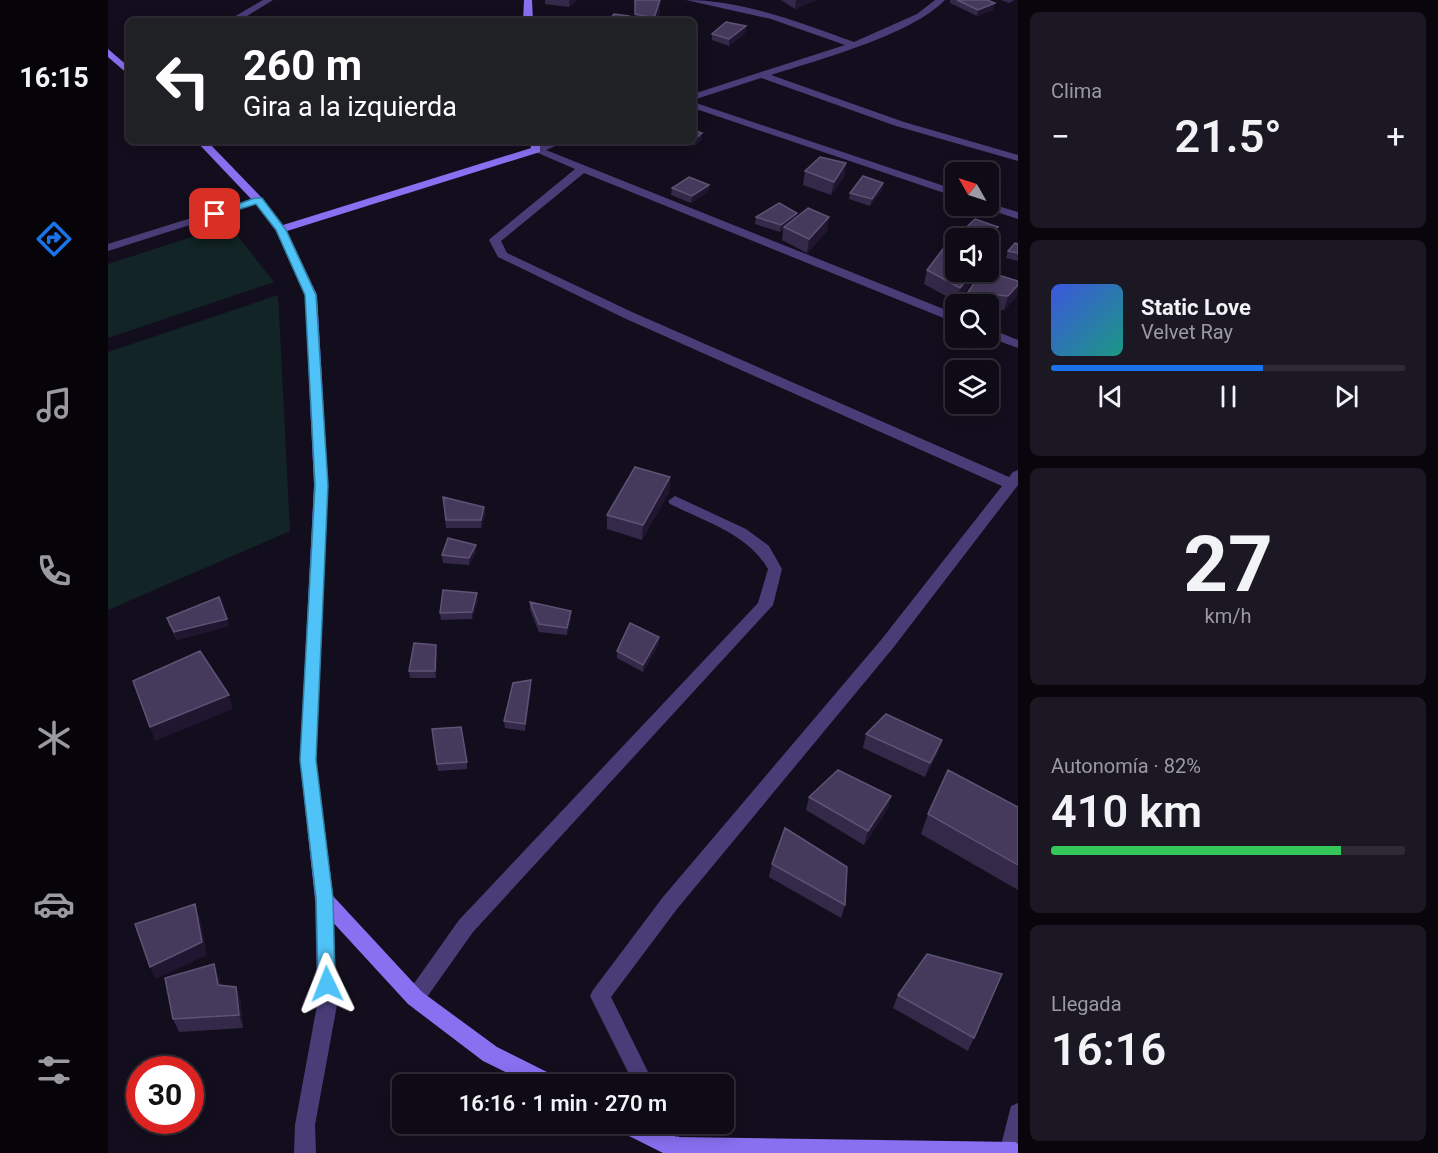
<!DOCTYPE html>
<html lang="es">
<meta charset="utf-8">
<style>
body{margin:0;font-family:Roboto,sans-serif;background:#1c1823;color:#f1f3f6;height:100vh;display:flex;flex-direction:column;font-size:22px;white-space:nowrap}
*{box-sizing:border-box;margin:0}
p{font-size:20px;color:#9b9aa1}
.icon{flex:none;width:33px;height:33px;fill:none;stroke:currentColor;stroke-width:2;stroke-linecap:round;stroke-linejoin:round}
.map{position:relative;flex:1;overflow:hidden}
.panel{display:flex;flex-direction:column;gap:12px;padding:12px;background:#08060c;width:420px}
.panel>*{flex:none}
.top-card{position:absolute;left:18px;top:18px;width:570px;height:126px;border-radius:9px;box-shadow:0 3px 15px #0003,0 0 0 2px #2e2b35;background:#202124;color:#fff;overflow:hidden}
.needle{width:39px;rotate:309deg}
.tools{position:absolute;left:837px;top:162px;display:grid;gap:12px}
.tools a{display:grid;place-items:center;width:54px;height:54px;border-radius:9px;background:#0e0a16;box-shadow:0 3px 15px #0003,0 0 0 2px #2e2b35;font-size:30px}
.speed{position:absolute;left:18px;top:1056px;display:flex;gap:12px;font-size:30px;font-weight:700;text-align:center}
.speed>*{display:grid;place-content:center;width:78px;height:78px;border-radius:50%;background:#0e0a16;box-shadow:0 3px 15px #0003,0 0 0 2px #2e2b35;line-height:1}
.speed .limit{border:9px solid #d22;background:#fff;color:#111}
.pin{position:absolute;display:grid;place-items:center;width:51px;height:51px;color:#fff;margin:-26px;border-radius:12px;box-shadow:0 3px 9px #0006}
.me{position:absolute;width:66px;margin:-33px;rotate:358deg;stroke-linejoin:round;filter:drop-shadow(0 0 4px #0008)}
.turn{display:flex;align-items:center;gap:21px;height:126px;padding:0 18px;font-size:27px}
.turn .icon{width:78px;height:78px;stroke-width:2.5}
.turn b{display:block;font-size:42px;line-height:51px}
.big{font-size:45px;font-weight:600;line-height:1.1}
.panel .tile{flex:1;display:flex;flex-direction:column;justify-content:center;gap:9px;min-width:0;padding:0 21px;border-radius:9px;background:#1c1823}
.panel .dial{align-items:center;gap:0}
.dial b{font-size:78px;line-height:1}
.song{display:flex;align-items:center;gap:18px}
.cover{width:72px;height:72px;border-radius:9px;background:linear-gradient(135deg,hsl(230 70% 55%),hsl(170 70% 35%))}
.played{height:6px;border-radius:3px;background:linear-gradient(90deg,#1a73e8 60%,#2e2b35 60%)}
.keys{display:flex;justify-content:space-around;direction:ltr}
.heat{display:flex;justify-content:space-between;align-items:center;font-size:33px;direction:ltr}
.charge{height:9px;border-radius:4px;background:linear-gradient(90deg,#34c759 82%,#2e2b35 0)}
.trip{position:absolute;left:284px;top:1074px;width:342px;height:60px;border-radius:9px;background:#0e0a16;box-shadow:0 3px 15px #0003,0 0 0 2px #2e2b35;font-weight:600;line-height:60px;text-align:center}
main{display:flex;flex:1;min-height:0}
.tabs{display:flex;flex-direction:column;width:108px;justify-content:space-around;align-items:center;background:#060409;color:#9b9aa1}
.tabs .icon{width:42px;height:42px}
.tabs .current{color:#1a73e8}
.tabs b{font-size:27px;color:#f1f3f6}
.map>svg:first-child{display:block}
.green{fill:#122426}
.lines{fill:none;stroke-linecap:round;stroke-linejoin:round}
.street{fill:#493d78;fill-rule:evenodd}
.secondary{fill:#8870f1;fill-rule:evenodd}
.wall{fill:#352949}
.shaded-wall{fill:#201630}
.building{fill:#463a5c;stroke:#5e5275;stroke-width:1.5}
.route{fill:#4fc3f7;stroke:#337fa1;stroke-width:1.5}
</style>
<main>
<nav class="tabs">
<b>16:15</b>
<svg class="icon current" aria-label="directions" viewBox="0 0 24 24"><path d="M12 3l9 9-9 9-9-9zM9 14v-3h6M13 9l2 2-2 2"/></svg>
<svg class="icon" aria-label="music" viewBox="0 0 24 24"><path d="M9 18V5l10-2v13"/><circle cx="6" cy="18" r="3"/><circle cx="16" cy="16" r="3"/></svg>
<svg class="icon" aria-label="phone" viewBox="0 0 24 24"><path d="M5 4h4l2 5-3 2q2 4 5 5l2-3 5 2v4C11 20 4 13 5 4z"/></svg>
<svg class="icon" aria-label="climate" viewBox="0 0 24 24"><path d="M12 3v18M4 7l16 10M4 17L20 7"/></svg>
<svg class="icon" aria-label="car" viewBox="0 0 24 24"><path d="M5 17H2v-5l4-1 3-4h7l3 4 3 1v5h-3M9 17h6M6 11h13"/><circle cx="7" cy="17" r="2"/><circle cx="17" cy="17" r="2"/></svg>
<svg class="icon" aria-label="filters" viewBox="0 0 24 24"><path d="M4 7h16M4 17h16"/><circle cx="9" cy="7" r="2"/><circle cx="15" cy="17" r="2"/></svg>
</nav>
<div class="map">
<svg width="910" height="1153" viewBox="0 0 910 1153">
<rect width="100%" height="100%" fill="#130e1d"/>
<path class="green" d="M121,225L166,282L0,338V264Z
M170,295L182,531L0,610V352Z"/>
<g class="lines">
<path class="street" d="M155,0H165L131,21H119Z
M578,0C635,0 692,23 746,42L809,14L827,0H837C803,35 710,60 663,75L796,122L910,155V161L788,126L653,78L585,100V94L737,45L663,19Z
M585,102L848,190V197L585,108Z
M444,141H459L438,150L848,314V323L476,173L393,241L399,253L524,312L901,477L905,472L910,470V485L785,648L569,909L503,997L546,1084H526L482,996L485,990L555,897L773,640L894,486L516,318L390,257L381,240L383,238L467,169L423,150Z
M150,197L155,200L154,202L0,251V244Z
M880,203L910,212V219L876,208L875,206H880Z
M880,328L910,340V348L880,337Z
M567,496L638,529L661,546L674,569L665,605L365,932L314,1004L307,1007L300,1004L297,998L300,992L351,920L650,603L660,569C640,534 596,521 562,504L560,501Z
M216,891L223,893L225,899L229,1005L207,1125L208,1153H186L187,1125L209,1005L207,899L209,893Z
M910,1103V1153H891L903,1106Z
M545,1124H565L579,1153H557Z"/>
<path class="secondary" d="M416,0H424L425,21H415Z
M0,49L21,67V75L0,57Z
M88,141H99L154,198L175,225L423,148L422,141H432V152L179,231L209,295L220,485L208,760L225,896L314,992L389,1047L449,1077L452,1084H422L375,1061L300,1004L209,905L207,899L192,760L206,485L197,295L168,230L146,202Z
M508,1124H539L568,1137L907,1142L910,1144V1153H555L511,1131Z"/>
</g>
<path class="wall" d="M437,0H468L461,7L437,4Z
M527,0L552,12L549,21H527Z
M673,0H708L687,9Z
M842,0H879L885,10L869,16L842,3Z
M893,0H907L901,3Z
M638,26L637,33L621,46L604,40V34Z
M585,130L594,133V140L587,145L569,141H585Z
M738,163L736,177L723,195L695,185L697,171Z
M775,183L774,190L762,206L741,199L742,193Z
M601,185L600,192L583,203L563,195L564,188Z
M648,217H688L719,231L699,253L674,240L675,230L672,232L647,224Z
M910,244V261L898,258L900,251Z
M819,270L848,272H867L865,281L849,302L816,284Z
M910,281L909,296L896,310L880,308V304H857L860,292Z
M562,477L561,492L534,540L499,529V515Z
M335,497L376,507L377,515L373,528H338Z
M368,552L361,565L335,563L334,555Z
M370,600L364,619L333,620L332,613Z
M422,602L463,619L459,635L431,632L422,610Z
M59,618L121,626L69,640L61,625Z
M551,644L535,672L509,658V651Z
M329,652L328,678H302L301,671Z
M423,680V687L417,731L397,728L396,721Z
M324,729L359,762V769L330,771Z
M758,734L834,740L829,754L817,777L755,748Z
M783,796L779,810L756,845L698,810L701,797Z
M910,807V890L813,834L820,814Z
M664,864L737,905L733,918L661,877Z
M111,977L113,986L128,987L132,999L135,1028L71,1032L65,1019Z
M790,995L866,1038L860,1051L785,1008Z"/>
<path class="shaded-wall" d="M462,0H468L461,7V1Z
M552,0V12L549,21H546Z
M688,0H708L687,9Z
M887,3L885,10L869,16L870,10Z
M638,26L637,33L621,46V39Z
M594,133V140L587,145V139Z
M738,163L736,177L723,195L726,182Z
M775,183L774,190L762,206L764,199Z
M601,185L600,192L583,203L584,196Z
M689,213L688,220L676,227L675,230L672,232L673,225Z
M721,217L719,231L699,253L701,239Z
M890,227L888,234L880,239L872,238Z
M865,272H867L865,281L849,302L852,288Z
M910,285L909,296L896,310L900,296Z
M562,477L561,492L534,540L535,525Z
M376,507L377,515L373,528V520Z
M368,545V552L361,565V558Z
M369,593L370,600L364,619V612Z
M463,611V619L459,635V628Z
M119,619L121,626L69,640L66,632Z
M551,637V644L535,672V665Z
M328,645L329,652L328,678L327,671Z
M423,680V687L417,731V724Z
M121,695L125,709L47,741L42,727Z
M834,740L829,754L817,777L822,763Z
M783,796L779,810L756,845L760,831Z
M87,904L92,917L99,955L48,979L42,967Z
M106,964L111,977L115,998L110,985Z
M128,987L132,999L135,1028L131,1015Z"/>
<path class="building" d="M527,0H552L546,18L527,14Z
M849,0H879L887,3L870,10Z
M506,14L521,16L516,21L502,19Z
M618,22L638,26L621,39L604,34Z
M585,130L594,133L587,139L585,138Z
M712,157L738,163L726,182L697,171Z
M755,176L775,183L764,199L742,193Z
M581,177L601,185L584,196L564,188Z
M671,203L689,213L673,225L648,217Z
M700,208L721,217L701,239L676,227Z
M867,219L890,227L872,238H850L848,237Z
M907,243L910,244V253L900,251Z
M835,249L848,256V272H865L852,288L819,270Z
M874,272H880L910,281V285L900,296L860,292Z
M527,467L562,477L535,525L499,515Z
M335,497L376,507L373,520H338Z
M340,538L368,545L361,558L334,555Z
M335,590L369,593L364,612L332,613Z
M111,597L119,619L66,632L59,618Z
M422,602L463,611L459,628L431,624Z
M522,623L551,637L535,665L509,651Z
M306,643L328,645L327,671H301Z
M92,651L121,695L42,727L25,681Z
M423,680L417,724L396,721L405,683Z
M778,714L834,740L822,763L758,734Z
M353,727L359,762L329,764L324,729Z
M730,770L783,796L760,831L701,797Z
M840,770L910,807V865L820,814Z
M677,828L739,867L737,905L664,864Z
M87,904L94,942L42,967L27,924Z
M819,954L894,974L866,1038L790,995Z
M106,964L110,985L128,987L131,1015L65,1019L57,978Z"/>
<path class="route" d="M147,198H154L178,230L208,295L220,485L208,760L225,898L227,984L225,989L219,992L212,989L210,984L208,898L192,760L207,485L197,295L168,230L148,204L107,217L102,214Z"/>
</svg>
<div class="tools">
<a><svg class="needle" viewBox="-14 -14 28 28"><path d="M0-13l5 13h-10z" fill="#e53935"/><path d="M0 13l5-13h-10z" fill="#9b9aa1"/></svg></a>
<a><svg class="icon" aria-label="sound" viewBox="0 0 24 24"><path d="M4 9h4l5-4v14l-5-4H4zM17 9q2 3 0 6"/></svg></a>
<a><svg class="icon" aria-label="search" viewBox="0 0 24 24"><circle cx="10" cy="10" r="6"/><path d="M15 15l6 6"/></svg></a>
<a><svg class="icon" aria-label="layers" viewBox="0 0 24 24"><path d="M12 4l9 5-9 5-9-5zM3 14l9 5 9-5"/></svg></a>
</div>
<div class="speed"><div class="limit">30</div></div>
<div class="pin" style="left:107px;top:214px;background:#d93025"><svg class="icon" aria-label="arrive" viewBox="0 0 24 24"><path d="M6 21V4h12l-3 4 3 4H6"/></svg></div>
<svg class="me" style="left:219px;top:984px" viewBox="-20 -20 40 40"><path d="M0-17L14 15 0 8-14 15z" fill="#4fc3f7" stroke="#fff" stroke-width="4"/></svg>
<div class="trip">16:16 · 1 min · 270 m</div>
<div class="top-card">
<div class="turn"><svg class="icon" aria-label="left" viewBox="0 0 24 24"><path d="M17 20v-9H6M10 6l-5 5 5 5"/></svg><div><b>260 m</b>Gira a la izquierda</div></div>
</div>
</div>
<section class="panel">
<div class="tile"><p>Clima</p>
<div class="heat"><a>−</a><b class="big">21.5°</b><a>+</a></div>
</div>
<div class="tile">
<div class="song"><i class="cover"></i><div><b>Static Love</b><p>Velvet Ray</p></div></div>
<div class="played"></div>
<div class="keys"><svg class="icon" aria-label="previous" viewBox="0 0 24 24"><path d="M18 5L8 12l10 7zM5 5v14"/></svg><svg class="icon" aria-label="pause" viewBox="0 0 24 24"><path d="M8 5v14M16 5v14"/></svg><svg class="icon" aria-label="next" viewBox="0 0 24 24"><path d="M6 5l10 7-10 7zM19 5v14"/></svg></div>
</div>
<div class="tile dial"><b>27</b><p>km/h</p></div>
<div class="tile"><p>Autonomía · 82%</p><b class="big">410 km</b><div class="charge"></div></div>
<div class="tile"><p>Llegada</p><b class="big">16:16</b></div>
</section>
</main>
